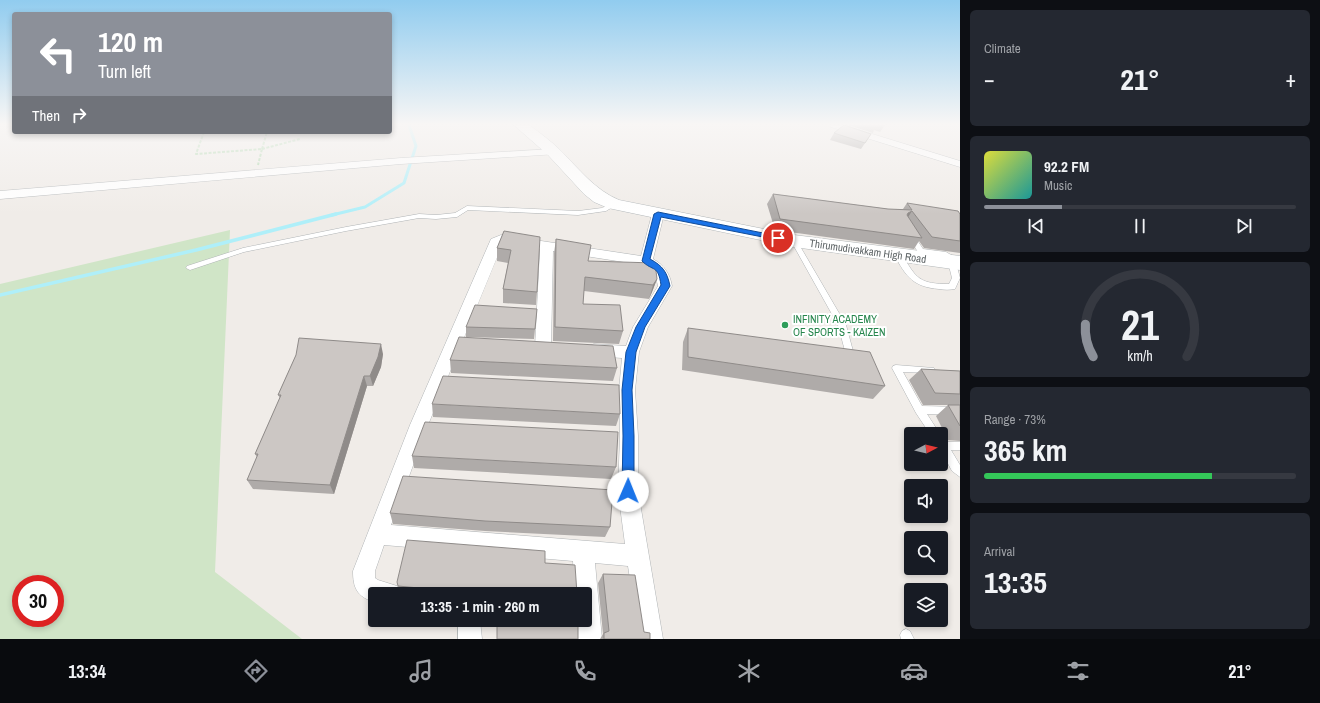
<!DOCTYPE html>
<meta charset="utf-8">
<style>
body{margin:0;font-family:"Archivo Narrow",sans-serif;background:#242831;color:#f1f3f6;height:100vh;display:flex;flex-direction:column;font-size:15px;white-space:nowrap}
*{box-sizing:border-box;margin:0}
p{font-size:13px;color:#9ea1a6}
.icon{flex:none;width:22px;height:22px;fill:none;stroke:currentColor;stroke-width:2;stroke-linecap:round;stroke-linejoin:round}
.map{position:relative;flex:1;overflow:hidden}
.panel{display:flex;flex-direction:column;gap:10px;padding:10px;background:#0d0f14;width:360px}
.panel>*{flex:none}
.banner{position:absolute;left:12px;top:12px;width:380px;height:122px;border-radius:4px;box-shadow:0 2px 6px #0003;background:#8c9099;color:#fff;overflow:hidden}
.needle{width:26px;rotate:83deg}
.controls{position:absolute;left:904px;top:427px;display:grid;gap:8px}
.controls a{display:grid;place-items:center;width:44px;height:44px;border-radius:4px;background:#171b24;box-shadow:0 2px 6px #0003;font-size:20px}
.speed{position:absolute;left:12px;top:575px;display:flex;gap:8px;font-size:20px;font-weight:700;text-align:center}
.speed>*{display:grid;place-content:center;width:52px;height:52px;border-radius:50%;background:#171b24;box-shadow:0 2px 6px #0003;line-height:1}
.speed .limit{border:6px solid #d22;background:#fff;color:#111}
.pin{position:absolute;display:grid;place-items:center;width:34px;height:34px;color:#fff;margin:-17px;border:2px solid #fff;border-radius:50%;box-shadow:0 1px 4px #0007}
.me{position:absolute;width:44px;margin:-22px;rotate:1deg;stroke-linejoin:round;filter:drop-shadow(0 0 3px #0008)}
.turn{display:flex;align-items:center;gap:14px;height:84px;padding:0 20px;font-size:18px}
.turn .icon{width:52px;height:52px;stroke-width:2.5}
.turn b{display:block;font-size:28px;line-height:34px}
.then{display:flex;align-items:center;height:38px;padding:0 20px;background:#0003;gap:8px;font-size:15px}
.big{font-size:30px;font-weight:800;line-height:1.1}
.panel .tile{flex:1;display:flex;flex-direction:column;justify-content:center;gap:6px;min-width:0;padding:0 14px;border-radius:6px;background:#242831}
.panel .dial{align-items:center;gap:0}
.dial svg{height:104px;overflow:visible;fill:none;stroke:#363941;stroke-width:7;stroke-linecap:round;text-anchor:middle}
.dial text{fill:#f1f3f6;stroke:none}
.song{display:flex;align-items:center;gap:12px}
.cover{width:48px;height:48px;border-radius:6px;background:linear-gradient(135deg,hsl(60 70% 55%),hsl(180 70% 35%))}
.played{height:4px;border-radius:2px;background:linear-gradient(90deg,#8c9099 25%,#363941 25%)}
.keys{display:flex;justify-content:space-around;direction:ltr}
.heat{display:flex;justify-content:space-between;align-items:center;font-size:22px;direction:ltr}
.charge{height:6px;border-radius:3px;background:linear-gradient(90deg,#34c759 73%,#363941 0)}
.trip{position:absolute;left:368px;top:587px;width:224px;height:40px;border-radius:4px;background:#171b24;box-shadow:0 2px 6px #0003;font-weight:800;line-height:40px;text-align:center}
.tabs{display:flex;height:64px;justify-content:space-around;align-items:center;background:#090b0e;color:#9ea1a6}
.tabs .icon{width:28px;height:28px}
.tabs .on{color:#8c9099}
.tabs b{font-size:18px;color:#f1f3f6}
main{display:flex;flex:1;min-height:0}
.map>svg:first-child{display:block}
.green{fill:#d0e5c7;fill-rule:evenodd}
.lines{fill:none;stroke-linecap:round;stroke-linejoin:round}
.stream-far1{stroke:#afeff9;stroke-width:3}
.stream{stroke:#afeff9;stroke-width:3.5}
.service-casing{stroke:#b0b4b6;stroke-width:1}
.minor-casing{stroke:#b0b4b6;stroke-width:1}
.secondary-casing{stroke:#b2b7b9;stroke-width:1}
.path{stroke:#acd6ab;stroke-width:2;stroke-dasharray:3 1.5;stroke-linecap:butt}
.service{fill:#fff;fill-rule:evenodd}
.minor{fill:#fff;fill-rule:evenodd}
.secondary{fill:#fff;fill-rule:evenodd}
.wall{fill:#afaba9}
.shaded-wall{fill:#8f8b89}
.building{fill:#ccc7c4;stroke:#8f8b89}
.route{fill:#1a73e8;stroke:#114b97}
.leisure-dot{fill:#2e9e5b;stroke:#fff;stroke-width:1.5}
.labels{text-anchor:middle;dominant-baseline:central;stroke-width:4;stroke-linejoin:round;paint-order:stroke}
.street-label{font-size:11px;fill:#5f6567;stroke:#fff}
.leisure-label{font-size:11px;fill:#27864d;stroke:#fff;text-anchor:start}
</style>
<main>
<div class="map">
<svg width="960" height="639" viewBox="0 0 960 639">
<rect width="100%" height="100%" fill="#f0ece8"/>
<path class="green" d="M230,230L215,572L302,639H0V284ZM21,584H55V618H21Z"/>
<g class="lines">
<path class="stream-far1" d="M332,215L365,207L404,183L416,146L409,125"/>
<path class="stream" d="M0,295L196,250L336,214"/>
<defs>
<path id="service" d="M614,202L616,203V205L606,211L578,215L468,210L457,217L436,219L419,218L346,231L244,252L190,270L186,268L187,266L243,248L346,227L419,214L436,215L455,213L467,206L578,211L602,208Z
M911,233L913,234L923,249L946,252L958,259L959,261L956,263L960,278L955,289C950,290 944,290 939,289C914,287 906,277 895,256L896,254H902C916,279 920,284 949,284L952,278L948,262L950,260L942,255L926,254L930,259L929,261H923L908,235Z
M792,239H796L797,241L846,325L853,351L852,353H846L845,351L838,325L791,241Z
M896,365L934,368L935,370L934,372L931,373L903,372L922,406L960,407V415L927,414L940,434H930L916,413L892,368L893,366Z
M941,438L944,439L946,442H960V450H951L960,465V477L952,471L941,451Z
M906,629L910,631L914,639H901L900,635L902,631Z"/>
<path id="minor" d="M829,125H843L960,161V167L831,127Z
M553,149L558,152L557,154L401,164L0,199V191L401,158Z
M658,210L662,211L664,214L653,259C664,265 670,274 672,286L648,327L639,352L635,390L638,436V491L663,639H639L628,566L595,563L602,639H578L577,620H585V594H575L573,561L384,545L375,571V578L378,580L397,586L400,594H375V602C357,597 353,588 353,571L410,425L491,239L501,235L641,256L652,214L654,211ZM503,243L540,249L535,347L537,351L543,353L549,351L551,347L553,251L643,265C652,270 656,275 658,286L633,327L626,346L594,344L588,346L586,350L588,354L594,356L622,358L619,390L620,436L618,491L625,544L391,525L428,425Z
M458,620H480L482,639H458Z"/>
<path id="secondary" d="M514,125H529C540,133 551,141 560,150C579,169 595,190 619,200L794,235L960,256V270L794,247L608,208L594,202L584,194L548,155Z"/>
</defs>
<use href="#service" class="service-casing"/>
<use href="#minor" class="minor-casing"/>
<use href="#secondary" class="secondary-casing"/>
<path class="path" d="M204,132L196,154L262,149L258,165
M262,149L300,139
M262,149L267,132"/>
<use href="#service" class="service"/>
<use href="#minor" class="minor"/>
<use href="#secondary" class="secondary"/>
</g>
<path class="wall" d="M848,125H885L880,132L874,130L873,133Z
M834,133L871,134L861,149L830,140Z
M773,194L888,209H903L907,203L960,214V253L924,248L919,241L914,249L775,230L767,204Z
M504,231L537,292L536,305L503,303V289L508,263L497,261V248Z
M556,239L588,261L657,279L652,292L649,299L584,291L583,304L623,331L619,344L553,341L554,253Z
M537,309L534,339L466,337V327Z
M688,328L885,386L873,399L682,370L683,342Z
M383,354L381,367L373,386H367L334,494L253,489L247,480L257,457L255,454L280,398L278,395L296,355Z
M450,360L617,368L613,381L451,373Z
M921,369L960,371V441L948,440L936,416L948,405H923L909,380Z
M432,404L620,414L616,426L433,417Z
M412,456L616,467L611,479L414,468Z
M390,513L610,527L605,537L485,531L393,524Z
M545,563L577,594H401L398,586Z
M603,574L644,632L650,639H600L603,634L598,583Z"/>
<path class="shaded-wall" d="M912,211L905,222L908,213Z
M657,279L652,292L649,299L653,285Z
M381,344L383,354L381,367L373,386L370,376Z
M364,376L367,386L334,494L330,485Z"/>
<path class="building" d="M844,125L871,134L865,143L834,133Z
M773,194L888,209L912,210L907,203L958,211L960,214V241L932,237L912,211L908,213L907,215L922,238L780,219Z
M504,231L540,237L537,292L503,289L511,250L497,248Z
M556,239L591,245L588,261L655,263L657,279L653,285L585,277L583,304L620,305L623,331L555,327Z
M475,305L537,309L535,329L466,327Z
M688,328L870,352L885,386L688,357Z
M459,337L613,346L617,368L450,360Z
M299,338L381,344L378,357L370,376H364L330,485L247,480L258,454H255L281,395H278L296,355Z
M921,369L960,371V394L935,393Z
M443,376L619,385L620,414L432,404Z
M948,405H960V426Z
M425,422L618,432L616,467L412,456Z
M403,476L613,490L610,527L485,521L390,513Z
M407,540L545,551V563L575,565L577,594H481L398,586L397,582Z
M603,574L635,575L644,632L650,633V639H604V633L609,631Z
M497,620H578V639H497Z"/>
<linearGradient id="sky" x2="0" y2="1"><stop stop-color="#91ccef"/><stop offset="0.58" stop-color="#f8f6f5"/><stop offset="1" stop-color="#f8f6f5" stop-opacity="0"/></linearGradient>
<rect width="960" height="214" fill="url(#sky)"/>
<path class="route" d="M658,212L778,236L782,238L778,240L661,217L650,259C663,266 667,272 670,286L645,327L636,352L632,390L634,436V491L632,495L628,496L624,495L622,491L623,436L622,390L626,352L636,327L661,285C658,264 653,272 642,261L654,214Z"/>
<circle class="leisure-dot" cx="785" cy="325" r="4"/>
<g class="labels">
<g class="street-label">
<text transform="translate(868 251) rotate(8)">Thirumudivakkam High Road</text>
</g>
<g class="leisure-label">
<text x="793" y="319">INFINITY ACADEMY<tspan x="793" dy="13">OF SPORTS - KAIZEN</tspan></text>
</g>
</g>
</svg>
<div class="controls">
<a><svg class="needle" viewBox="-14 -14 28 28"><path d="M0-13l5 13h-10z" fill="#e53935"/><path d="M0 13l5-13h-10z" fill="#9ea1a6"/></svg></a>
<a><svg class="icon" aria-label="sound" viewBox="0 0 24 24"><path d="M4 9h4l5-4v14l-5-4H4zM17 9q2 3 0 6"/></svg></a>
<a><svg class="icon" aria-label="search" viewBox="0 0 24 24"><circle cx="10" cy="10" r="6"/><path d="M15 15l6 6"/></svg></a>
<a><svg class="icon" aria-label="layers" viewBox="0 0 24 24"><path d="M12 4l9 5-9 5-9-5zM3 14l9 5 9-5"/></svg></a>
</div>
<div class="speed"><div class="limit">30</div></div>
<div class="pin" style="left:778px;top:238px;background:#d93025"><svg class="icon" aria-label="arrive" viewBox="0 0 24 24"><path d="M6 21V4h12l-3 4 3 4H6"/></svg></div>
<svg class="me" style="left:628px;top:491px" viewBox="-20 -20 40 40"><circle r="19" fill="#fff"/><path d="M0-13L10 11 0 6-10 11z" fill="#1a73e8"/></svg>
<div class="trip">13:35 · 1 min · 260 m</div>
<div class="banner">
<div class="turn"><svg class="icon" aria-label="left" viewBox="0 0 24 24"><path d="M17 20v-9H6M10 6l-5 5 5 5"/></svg><div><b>120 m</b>Turn left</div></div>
<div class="then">Then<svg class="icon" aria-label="right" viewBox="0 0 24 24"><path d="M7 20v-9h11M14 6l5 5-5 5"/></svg></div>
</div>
</div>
<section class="panel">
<div class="tile"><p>Climate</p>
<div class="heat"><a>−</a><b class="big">21°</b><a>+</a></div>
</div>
<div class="tile">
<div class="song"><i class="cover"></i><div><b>92.2 FM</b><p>Music</p></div></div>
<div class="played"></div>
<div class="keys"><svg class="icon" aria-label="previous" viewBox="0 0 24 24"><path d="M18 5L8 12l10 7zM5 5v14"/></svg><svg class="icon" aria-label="pause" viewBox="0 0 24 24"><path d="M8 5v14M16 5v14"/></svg><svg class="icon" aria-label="next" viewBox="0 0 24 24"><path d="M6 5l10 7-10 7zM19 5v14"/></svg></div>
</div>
<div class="tile dial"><svg viewBox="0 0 100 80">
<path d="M14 69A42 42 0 1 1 86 69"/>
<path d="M14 69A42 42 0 0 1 8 44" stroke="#8c9099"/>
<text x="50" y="56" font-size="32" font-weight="700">21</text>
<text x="50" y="72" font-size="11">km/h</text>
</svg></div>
<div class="tile"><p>Range · 73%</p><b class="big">365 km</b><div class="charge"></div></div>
<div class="tile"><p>Arrival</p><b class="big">13:35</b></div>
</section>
</main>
<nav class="tabs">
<b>13:34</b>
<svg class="icon on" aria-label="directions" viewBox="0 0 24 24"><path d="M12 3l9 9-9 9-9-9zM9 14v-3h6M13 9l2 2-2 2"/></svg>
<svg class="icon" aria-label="music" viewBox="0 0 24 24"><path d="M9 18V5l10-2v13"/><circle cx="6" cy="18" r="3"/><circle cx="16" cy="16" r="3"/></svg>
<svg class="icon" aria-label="phone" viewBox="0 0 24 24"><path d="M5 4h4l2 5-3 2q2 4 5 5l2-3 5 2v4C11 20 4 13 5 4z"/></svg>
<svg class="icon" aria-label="climate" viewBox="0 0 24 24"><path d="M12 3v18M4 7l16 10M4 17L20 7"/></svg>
<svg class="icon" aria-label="car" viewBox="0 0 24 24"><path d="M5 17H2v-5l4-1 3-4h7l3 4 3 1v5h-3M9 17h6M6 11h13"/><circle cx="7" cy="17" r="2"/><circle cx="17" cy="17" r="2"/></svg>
<svg class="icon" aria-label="filters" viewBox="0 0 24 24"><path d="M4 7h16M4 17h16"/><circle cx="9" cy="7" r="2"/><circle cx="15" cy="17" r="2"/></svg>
<b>21°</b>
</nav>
